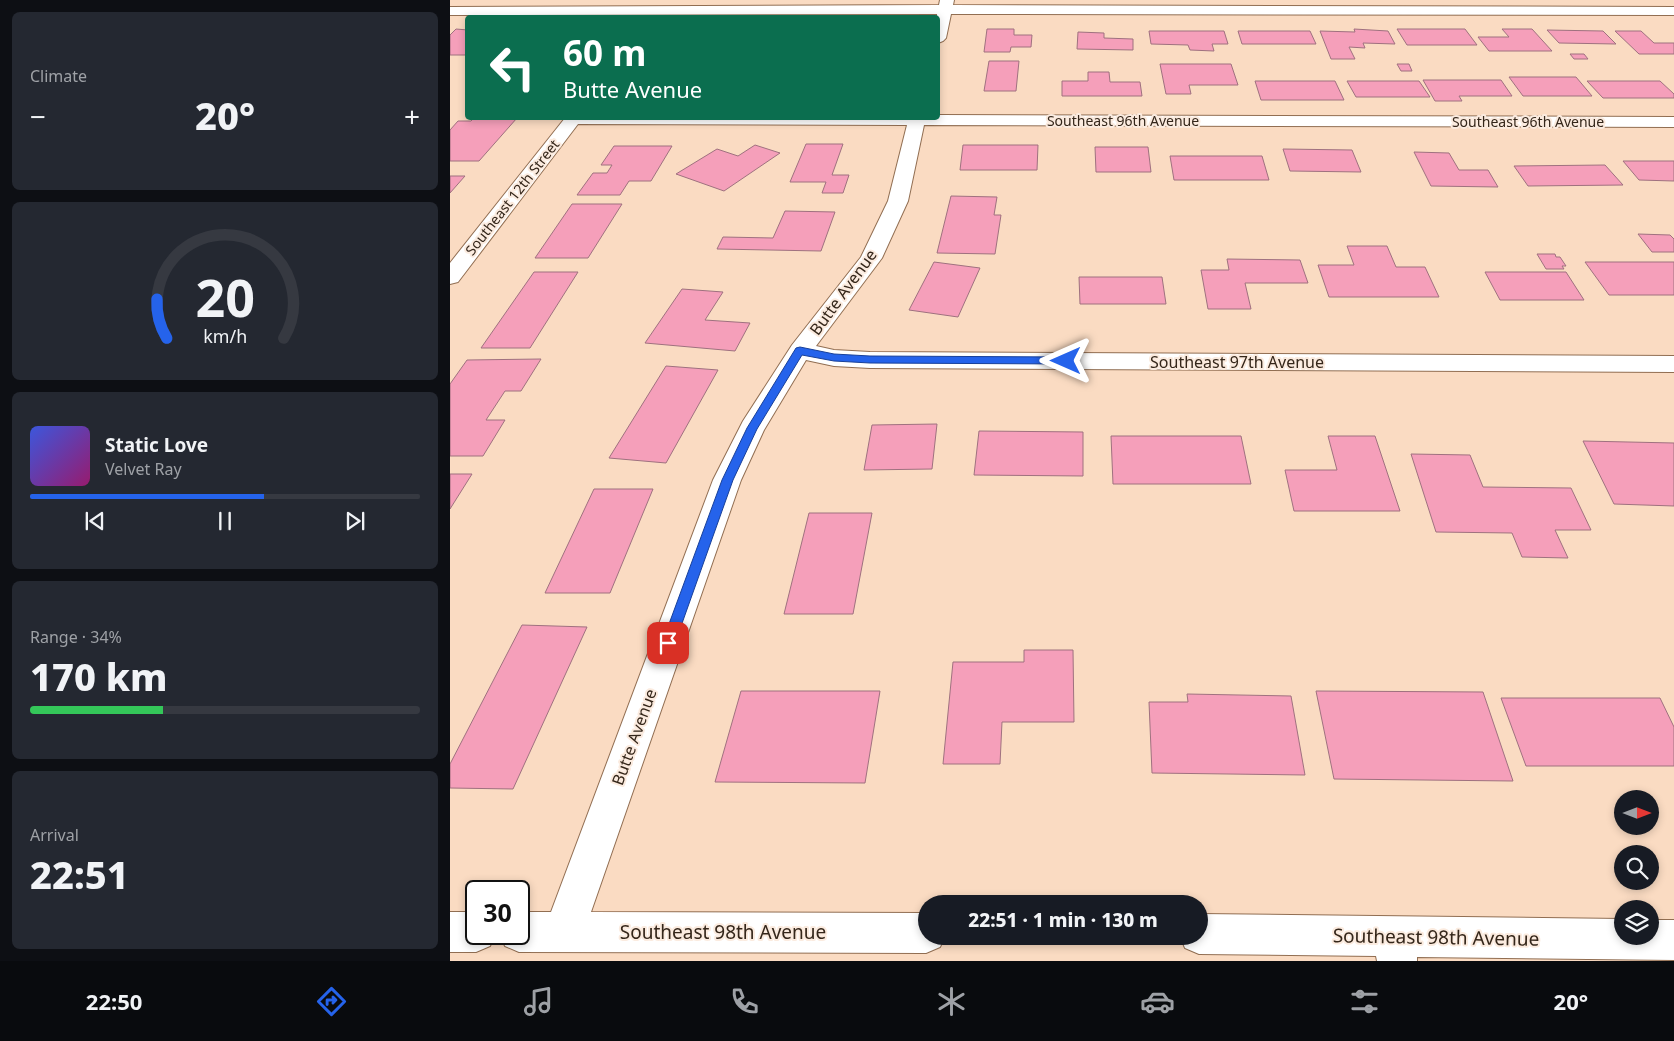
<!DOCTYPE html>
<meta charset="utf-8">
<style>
body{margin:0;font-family:"Noto Sans",sans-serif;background:#242831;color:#f1f3f6;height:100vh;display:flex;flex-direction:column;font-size:19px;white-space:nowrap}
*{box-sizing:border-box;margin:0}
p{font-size:16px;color:#9ea1a6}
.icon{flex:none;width:28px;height:28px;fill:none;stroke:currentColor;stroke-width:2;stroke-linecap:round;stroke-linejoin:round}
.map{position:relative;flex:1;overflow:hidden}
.drawer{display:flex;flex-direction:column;gap:12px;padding:12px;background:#0d0f14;width:450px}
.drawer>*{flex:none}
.top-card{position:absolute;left:15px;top:15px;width:475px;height:105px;border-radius:5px;box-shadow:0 2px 8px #0003;background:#0b6e4f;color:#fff;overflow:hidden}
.needle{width:32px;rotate:90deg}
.fabs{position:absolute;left:1164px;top:790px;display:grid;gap:10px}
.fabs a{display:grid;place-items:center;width:45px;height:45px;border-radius:50%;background:#171b24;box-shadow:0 2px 8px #0003;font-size:25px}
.speed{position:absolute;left:15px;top:880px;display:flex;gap:10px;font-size:25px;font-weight:700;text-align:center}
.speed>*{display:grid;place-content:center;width:65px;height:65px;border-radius:50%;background:#171b24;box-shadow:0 2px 8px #0003;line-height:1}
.speed .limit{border:2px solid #111;border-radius:8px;background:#fff;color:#111}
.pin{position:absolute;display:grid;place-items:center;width:42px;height:42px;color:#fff;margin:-21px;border-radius:10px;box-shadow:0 2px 8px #0006}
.me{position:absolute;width:55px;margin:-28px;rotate:270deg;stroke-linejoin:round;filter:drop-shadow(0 0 4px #0008)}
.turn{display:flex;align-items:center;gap:18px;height:105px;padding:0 15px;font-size:22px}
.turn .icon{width:65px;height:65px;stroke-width:2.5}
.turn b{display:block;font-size:35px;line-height:42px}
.big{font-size:38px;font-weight:800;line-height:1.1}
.drawer .tile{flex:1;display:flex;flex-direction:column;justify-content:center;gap:8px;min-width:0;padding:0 18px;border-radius:8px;background:#242831}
.drawer .dial{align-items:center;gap:0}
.dial svg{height:130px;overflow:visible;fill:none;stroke:#363941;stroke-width:7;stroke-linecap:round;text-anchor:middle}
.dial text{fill:#f1f3f6;stroke:none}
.song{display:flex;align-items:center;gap:15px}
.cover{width:60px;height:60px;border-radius:8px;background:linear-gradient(135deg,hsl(230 70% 55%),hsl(320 70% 35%))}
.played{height:5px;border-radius:2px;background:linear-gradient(90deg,#2563eb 60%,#363941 60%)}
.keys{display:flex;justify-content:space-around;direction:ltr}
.heat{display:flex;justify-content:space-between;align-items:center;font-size:28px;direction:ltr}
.charge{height:8px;border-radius:4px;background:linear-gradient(90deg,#34c759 34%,#363941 0)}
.trip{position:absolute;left:468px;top:895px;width:290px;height:50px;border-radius:25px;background:#171b24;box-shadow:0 2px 8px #0003;font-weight:800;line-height:50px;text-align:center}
.tabs{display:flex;height:80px;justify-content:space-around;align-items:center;background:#090b0e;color:#9ea1a6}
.tabs .icon{width:35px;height:35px}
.tabs .current{color:#2563eb}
.tabs b{font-size:22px;color:#f1f3f6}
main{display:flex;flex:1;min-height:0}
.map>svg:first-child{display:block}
.building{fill:#f59fba;stroke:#9f717f}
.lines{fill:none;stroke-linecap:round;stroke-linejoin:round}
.minor-casing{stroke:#916e52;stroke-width:2}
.minor{fill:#fff;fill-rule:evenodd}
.route{fill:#2563eb;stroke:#184099}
.labels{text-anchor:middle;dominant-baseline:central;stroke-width:4;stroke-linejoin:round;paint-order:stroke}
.far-street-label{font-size:14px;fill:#34261a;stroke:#fbebdf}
.street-label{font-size:16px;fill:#34261a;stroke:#fbebdf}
.near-street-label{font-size:19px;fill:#34261a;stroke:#fbebdf}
</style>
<main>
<section class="drawer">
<div class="tile"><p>Climate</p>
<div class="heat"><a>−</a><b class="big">20°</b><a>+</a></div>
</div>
<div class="tile dial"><svg viewBox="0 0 100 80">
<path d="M14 69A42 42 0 1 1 86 69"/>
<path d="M14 69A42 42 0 0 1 8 45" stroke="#2563eb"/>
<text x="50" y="56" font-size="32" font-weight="700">20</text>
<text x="50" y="72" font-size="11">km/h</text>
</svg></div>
<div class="tile">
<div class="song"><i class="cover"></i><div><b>Static Love</b><p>Velvet Ray</p></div></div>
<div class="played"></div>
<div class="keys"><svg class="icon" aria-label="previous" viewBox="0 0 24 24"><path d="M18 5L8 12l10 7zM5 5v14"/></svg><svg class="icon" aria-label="pause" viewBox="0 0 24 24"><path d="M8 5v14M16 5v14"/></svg><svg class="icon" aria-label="next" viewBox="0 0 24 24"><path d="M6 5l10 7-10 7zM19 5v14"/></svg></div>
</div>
<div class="tile"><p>Range · 34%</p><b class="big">170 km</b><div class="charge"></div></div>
<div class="tile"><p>Arrival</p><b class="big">22:51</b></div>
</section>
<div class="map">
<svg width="1224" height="961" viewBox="0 0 1224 961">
<rect width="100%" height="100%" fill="#fadbc2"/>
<path class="building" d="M6,29L18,30V55H0V35Z
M537,29H564V35H582L581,47H561L560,52H534Z
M904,29L938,31L945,44L913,43L915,48L899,47L905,59H881L870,31L905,32Z
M947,29H1015L1027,45H957Z
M1052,29H1082L1102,51H1039L1028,37H1059Z
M1097,30L1153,31L1166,44L1109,43Z
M699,31H774L778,44H762L764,51L740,50L738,45L701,44Z
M788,31H860L866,44H792Z
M1165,31H1191L1204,43H1224V54H1189Z
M628,32L654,33V38L683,39V50L627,49Z
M1120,54H1134L1138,59H1124Z
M539,61H569L566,91H534Z
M710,64H781L788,85H739L741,94H716Z
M947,64H959L962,71H951Z
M638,72H659L660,82H690L692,96H612V81H638Z
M1059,77H1126L1142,96H1073Z
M973,80H1051L1062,96H1009L1012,101H985Z
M805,81H885L894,100H811Z
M897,81H969L980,97H906Z
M1137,81H1210L1224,94V98H1153Z
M24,118H67L29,161H0V130L8,121H21Z
M356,144H393L382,175H399L393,193H372L376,182H340Z
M305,145L330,153L274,191L226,174L267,149L288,156Z
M513,145H588L587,170H510Z
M164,146H222L201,181H179L170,195H127L143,173H157L162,165H151Z
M645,147H698L701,172H646Z
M833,149L902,150L911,172L840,171Z
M964,152L999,153L1009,170H1038L1048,187L981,186Z
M720,156H812L819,180H724Z
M1173,161H1224V181L1189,180Z
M1155,165L1173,185L1078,186L1064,166Z
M0,176H15L0,193Z
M501,196L547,197L544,215H551L545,254L487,253Z
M122,204H172L138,258H85Z
M335,211L385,212L371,251L267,249L273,237L323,238Z
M1188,234L1220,235L1224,239V252H1202Z
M897,246H937L946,267H975L989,297H879L868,265H904Z
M1087,254H1105L1106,257H1110L1116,266H1112L1114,269H1096Z
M777,259L850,260L858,283H795L801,309H758L751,270H779Z
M484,262L530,268L508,317L459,310Z
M1135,262H1224V295H1159Z
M84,272H128L80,348H31Z
M1035,272H1116L1134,300H1050Z
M629,277H712L716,304H630Z
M232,289L273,292L255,320L300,323L285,351L195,343Z
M91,359L71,391H55L36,420H55L33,456H0V384L17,360Z
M216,366L268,370L216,463L159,458Z
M487,424L482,469L414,470L422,425Z
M529,431L633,432V476L524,475Z
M661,436H791L801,484H663Z
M878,436H925L950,511H844L835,470H887Z
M1133,441L1224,443V506L1164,504Z
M961,454L1020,455L1033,487L1121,488L1141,530H1105L1118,558L1072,557L1062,533L986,532Z
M0,474H22L0,509Z
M144,489H203L160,593H95Z
M359,513H422L403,614H334Z
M72,625L137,627L63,789L0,788V764Z
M574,650H623L624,722H552L550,764H493L503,662H574Z
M291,691H430L415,783L265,782Z
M866,691L1033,692L1063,781L884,779Z
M737,694L841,696L855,775L702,773L699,702H738Z
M1051,698H1210L1224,727V766H1076Z"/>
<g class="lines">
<defs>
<path id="minor" d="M490,0H504L503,5L1224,7V15L501,14L496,38L493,41L488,43L487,14L0,15V7L489,5Z
M488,115L1224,117V127L474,125L458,201L432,258L366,346L384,350L420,352L1224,356V372L420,368L384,366L356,360L314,430L291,480L141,912L476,913V936H495L490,947L476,953L69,952L55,946L50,934H69V912H101L263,480L293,421L342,345L411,257L438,201L457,125L128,124L8,282L0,284V263L115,118H488Z
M0,912H26V934H45L40,946L26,952H0Z
M749,914L1172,919V936H1200V920H1224V960L967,957V961H927L926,956L749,954L735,948L730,936H749Z"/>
</defs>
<use href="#minor" class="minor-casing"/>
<use href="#minor" class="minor"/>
</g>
<path class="route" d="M350,347L384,354L420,356L616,357L621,361L616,364L420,363L384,361L352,355L307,429L283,480L225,643L223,647L218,649L214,647L212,643L272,480L297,428L346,348Z"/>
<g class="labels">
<g class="far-street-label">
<text x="673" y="120">Southeast 96th Avenue</text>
<text x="1078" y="121">Southeast 96th Avenue</text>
<text transform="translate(62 197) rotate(-52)">Southeast 12th Street</text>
</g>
<g class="street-label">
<text transform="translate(393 292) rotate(-54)">Butte Avenue</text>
<text x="787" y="362">Southeast 97th Avenue</text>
<text transform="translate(184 737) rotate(-70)">Butte Avenue</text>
</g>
<g class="near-street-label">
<text x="273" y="932">Southeast 98th Avenue</text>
<text transform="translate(986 937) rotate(1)">Southeast 98th Avenue</text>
</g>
</g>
</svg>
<div class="fabs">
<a><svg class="needle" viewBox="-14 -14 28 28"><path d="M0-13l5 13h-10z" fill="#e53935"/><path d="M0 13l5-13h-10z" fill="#9ea1a6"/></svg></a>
<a><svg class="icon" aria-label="search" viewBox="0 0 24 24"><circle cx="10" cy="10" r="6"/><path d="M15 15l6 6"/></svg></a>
<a><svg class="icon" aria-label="layers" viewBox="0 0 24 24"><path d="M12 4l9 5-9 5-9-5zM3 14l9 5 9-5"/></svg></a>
</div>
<div class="speed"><div class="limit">30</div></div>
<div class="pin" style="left:218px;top:643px;background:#d93025"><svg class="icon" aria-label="arrive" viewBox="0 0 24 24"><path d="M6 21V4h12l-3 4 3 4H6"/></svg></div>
<svg class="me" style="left:616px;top:361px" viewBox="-20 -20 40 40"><path d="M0-17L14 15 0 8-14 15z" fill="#2563eb" stroke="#fff" stroke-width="4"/></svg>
<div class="trip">22:51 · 1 min · 130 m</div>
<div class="top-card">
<div class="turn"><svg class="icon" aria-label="left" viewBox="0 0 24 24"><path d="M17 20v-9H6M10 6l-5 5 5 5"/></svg><div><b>60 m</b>Butte Avenue</div></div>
</div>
</div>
</main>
<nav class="tabs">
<b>22:50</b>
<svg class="icon current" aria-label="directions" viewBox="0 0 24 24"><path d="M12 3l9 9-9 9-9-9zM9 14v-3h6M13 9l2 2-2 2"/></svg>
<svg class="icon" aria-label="music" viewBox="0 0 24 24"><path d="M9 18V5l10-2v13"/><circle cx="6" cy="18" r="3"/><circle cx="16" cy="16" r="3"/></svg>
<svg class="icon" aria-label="phone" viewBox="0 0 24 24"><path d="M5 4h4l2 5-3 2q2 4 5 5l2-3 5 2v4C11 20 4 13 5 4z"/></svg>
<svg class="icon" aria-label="climate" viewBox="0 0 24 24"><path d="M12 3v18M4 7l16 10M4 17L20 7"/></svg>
<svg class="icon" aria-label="car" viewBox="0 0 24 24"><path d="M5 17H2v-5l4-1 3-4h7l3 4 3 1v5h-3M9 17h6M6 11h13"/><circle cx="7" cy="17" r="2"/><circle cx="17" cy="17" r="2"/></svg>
<svg class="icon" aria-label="filters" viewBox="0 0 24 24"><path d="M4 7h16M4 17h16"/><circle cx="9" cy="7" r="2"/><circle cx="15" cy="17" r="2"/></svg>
<b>20°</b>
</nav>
